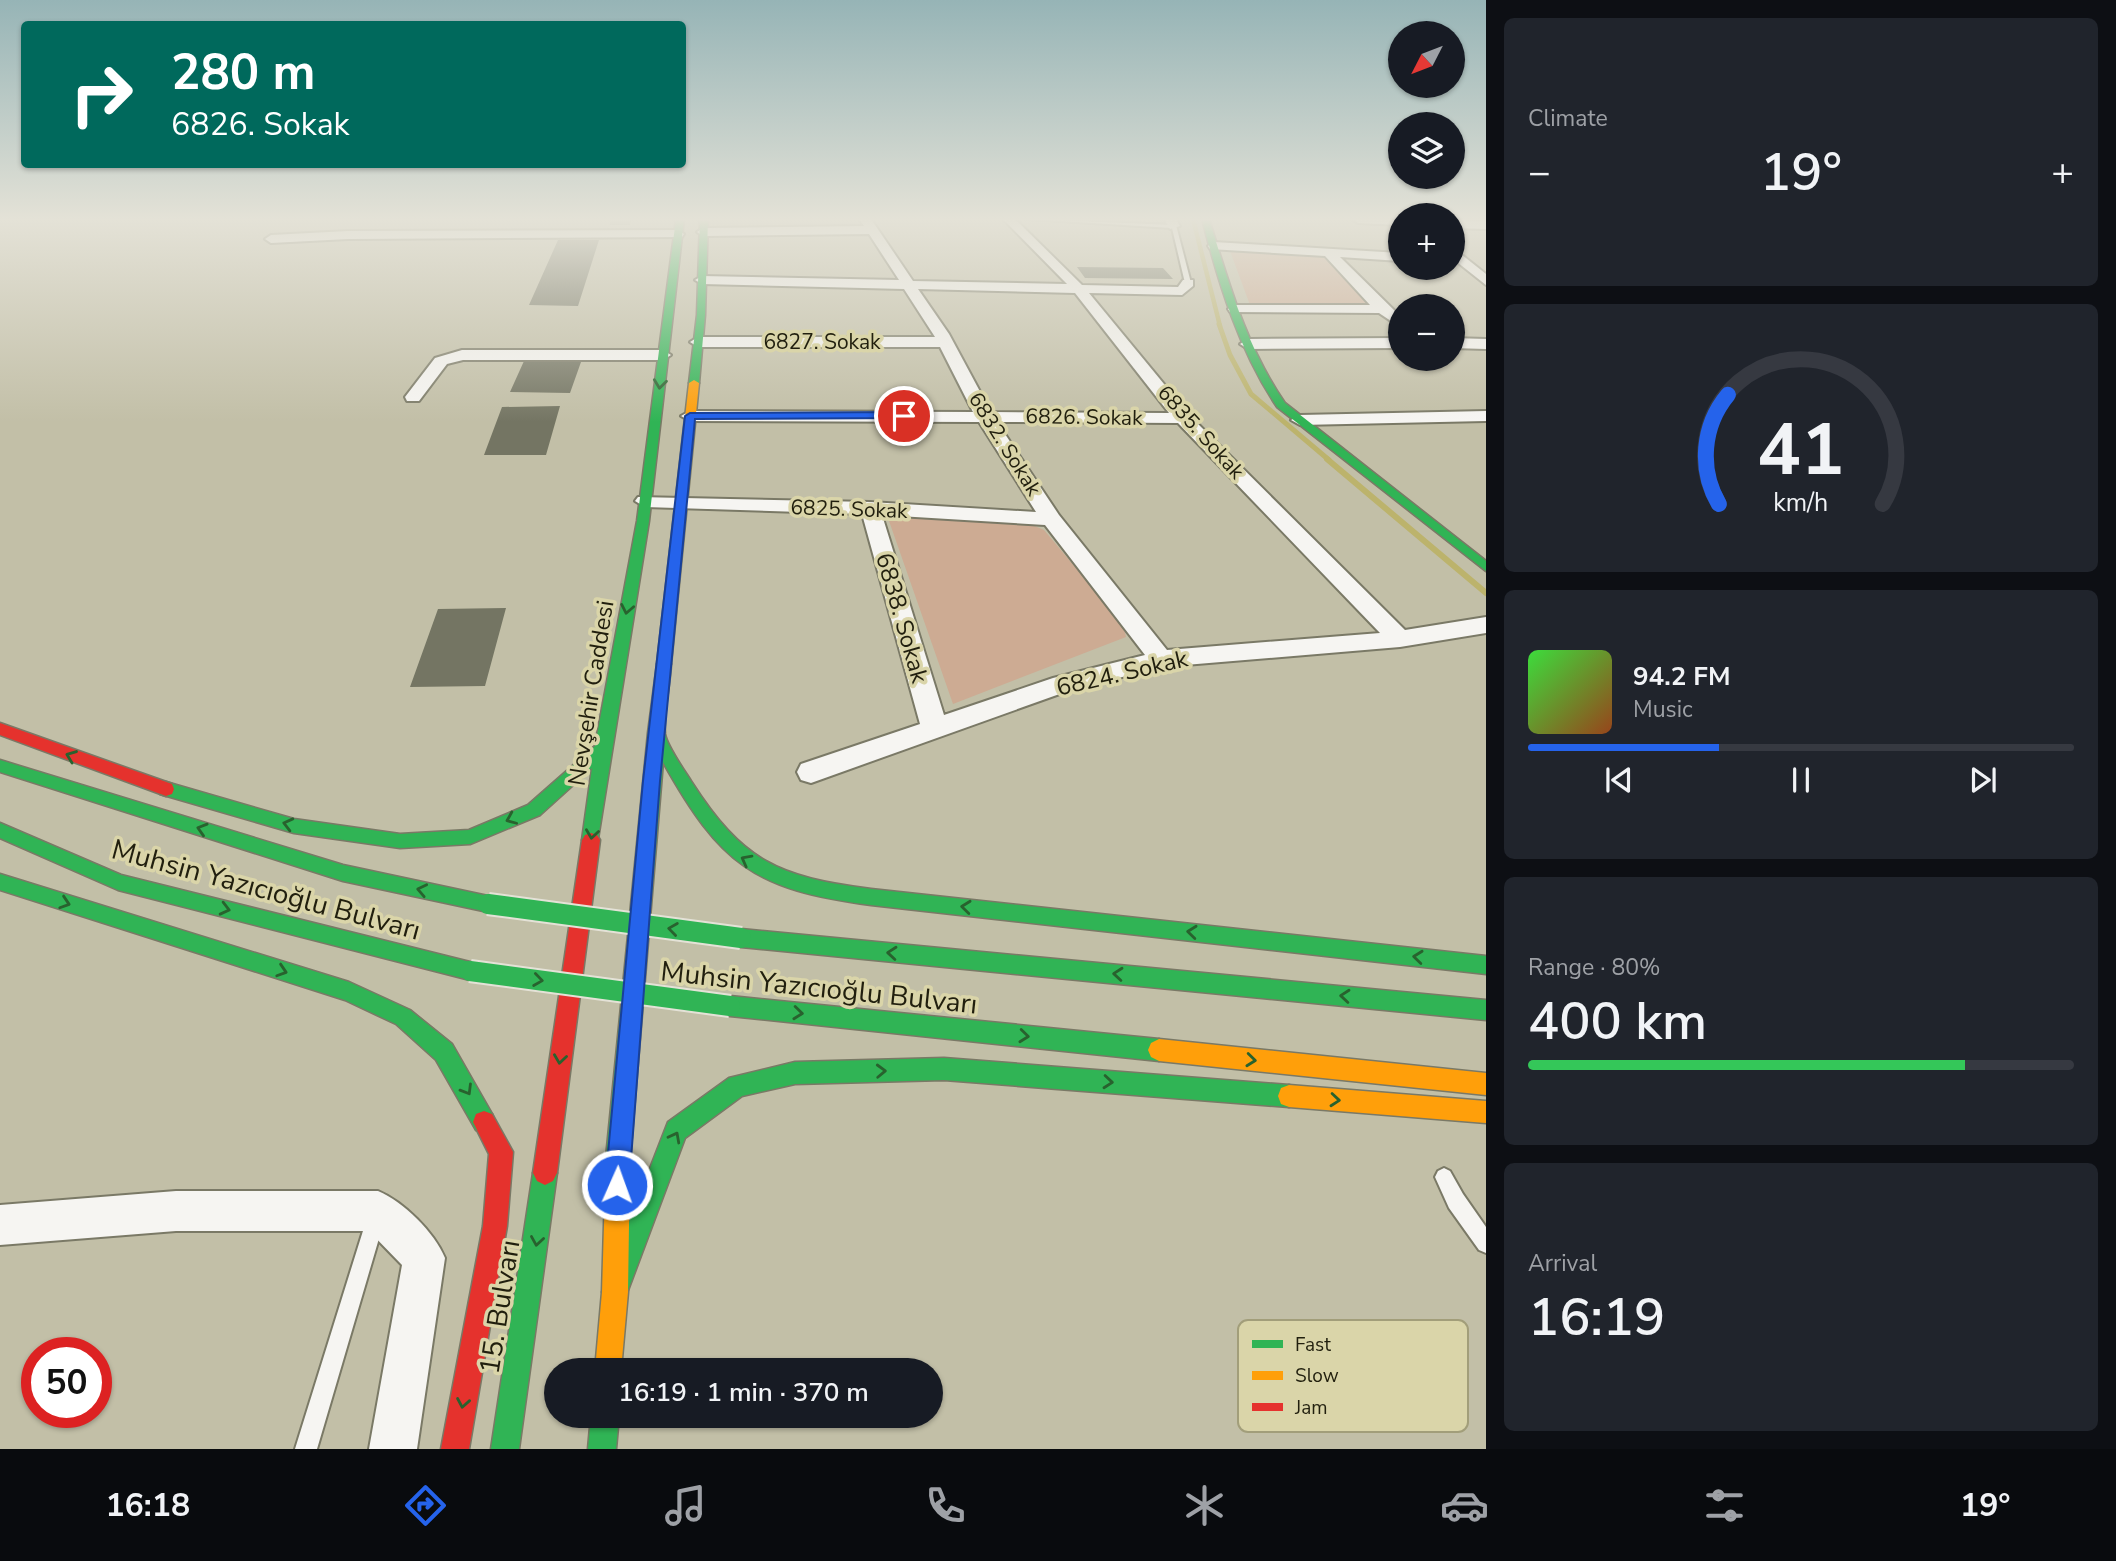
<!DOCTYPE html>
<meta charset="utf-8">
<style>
body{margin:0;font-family:"Nunito Sans",sans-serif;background:#20242c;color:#f1f3f6;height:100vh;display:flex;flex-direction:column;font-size:26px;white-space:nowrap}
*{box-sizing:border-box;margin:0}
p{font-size:23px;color:#9ea1a6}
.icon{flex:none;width:38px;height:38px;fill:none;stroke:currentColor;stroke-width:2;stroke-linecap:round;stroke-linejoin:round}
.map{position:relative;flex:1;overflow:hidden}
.drawer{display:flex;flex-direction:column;gap:18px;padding:18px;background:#0d0f14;width:630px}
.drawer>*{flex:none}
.banner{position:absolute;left:21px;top:21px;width:665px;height:147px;border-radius:7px;box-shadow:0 2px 5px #0004;background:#00695c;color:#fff;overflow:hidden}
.needle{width:46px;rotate:228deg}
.tools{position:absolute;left:1388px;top:21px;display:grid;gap:14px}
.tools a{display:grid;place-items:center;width:77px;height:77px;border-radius:50%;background:#171b24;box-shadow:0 2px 5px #0004;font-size:35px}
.speed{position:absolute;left:21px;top:1337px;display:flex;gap:14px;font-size:35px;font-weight:700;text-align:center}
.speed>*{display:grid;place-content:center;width:91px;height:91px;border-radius:50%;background:#171b24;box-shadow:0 2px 5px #0004;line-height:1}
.speed .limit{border:10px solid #d22;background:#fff;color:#111}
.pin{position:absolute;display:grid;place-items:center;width:60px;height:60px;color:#fff;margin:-30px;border:4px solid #fff;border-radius:50%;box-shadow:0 2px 7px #0007}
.me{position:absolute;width:77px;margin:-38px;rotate:2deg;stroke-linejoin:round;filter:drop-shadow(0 0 5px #0008)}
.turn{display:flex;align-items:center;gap:24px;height:147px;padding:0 35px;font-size:32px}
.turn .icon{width:91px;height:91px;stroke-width:2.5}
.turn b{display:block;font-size:49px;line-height:60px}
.big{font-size:52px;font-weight:600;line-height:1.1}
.drawer .widget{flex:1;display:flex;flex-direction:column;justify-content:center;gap:10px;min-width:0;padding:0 24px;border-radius:10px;background:#20242c}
.drawer .dial{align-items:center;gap:0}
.dial svg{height:182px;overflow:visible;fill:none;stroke:#363941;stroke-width:7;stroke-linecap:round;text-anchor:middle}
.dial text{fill:#f1f3f6;stroke:none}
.song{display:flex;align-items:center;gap:21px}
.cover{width:84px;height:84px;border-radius:10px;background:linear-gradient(135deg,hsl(120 70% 55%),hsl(20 70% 35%))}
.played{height:7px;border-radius:4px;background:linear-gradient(90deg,#2563eb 35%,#363941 35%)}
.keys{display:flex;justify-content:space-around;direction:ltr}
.heat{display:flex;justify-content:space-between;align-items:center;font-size:38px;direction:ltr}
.charge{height:10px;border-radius:5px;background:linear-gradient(90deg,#34c759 80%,#363941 0)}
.trip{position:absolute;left:544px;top:1358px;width:399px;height:70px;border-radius:35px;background:#171b24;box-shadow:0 2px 5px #0004;font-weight:600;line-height:70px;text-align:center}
.tab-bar{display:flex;height:112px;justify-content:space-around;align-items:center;background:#090b0e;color:#9ea1a6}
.tab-bar .icon{width:49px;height:49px}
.tab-bar .current{color:#2563eb}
.tab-bar b{font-size:32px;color:#f1f3f6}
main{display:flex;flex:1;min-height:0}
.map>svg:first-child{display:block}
.green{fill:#cdab93}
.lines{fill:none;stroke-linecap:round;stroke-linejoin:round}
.stream-far2{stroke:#bcb36c;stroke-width:4.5}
.stream-far1{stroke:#bcb36c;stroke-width:5}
.stream{stroke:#bcb36c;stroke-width:6}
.building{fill:#747563}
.lane-casing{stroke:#7a7966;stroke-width:4}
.street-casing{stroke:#7a7966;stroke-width:4}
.fast-casing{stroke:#7a7966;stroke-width:3}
.slow-casing{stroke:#7a7966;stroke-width:3}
.jam-casing{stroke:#7a7966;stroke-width:3}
.lane{fill:#f6f5f2;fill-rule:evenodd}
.street{fill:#f6f5f2;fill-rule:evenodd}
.fast{fill:#30b455;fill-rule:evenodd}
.slow{fill:#ff9f0a;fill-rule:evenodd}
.jam{fill:#e5322d;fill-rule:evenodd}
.fast-bridge-casing{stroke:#e4e2d7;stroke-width:24;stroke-linecap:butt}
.fast-bridge{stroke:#30b455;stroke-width:20}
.oneway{stroke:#28622e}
.route{fill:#2563eb;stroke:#184099;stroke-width:2}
.labels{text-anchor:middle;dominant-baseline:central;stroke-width:7;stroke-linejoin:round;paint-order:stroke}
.far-street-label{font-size:21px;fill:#211f0e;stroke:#dad5a9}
.street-label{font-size:24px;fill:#211f0e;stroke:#dad5a9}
.near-street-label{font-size:28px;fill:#211f0e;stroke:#dad5a9}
.key{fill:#dad5a9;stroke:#a29e7a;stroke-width:2}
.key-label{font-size:19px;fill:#211f0e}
</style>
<main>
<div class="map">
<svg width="1486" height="1449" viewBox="0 0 1486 1449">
<rect width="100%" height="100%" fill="#c2bfa7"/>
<path class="green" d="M1230,251L1323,256L1368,305H1250Z
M888,518L1025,522L1044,530L1123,624L1126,637L953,704Z"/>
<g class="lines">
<path class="stream-far2" d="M1193,219L1220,326"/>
<path class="stream-far1" d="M1219,324L1230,355L1251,394L1329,460"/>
<path class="stream" d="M1327,459L1486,593"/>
</g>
<path class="building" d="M611,219H631L630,225H610Z
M558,240H599L578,306L529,305Z
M1077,267L1163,268L1173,279L1085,278Z
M524,361L581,362L570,393L510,392Z
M560,406L546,455H484L502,407Z
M506,608L485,686L410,687L438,609Z"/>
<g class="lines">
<defs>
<path id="lane" d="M1028,219L1176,225L1191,283L1188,285L1185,283L1172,228Z
M1444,1168L1450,1171L1463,1194L1486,1227V1253L1479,1250L1449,1208L1435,1177L1438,1171Z
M376,1209L383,1211L385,1218L317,1449H295L367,1218L369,1211Z"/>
<path id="street" d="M859,219H871L913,281L1067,284L1003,219H1015L1082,285L1178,287L1183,280H1193V286L1182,295L1089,293L1192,418L1405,630L1486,617V633L1400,647L1161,667L1068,691L811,783L801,780L797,772L801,764L920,724L862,514L645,507L635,501L638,497L870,502L1036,512L979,422L690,421L681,416L690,411L973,412L940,347H698L690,342L698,337H935L904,289L702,284L695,280L702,276L899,280L869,234L703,236L697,232L703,228L864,226ZM918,289L1075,293L1169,413L991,412L949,334ZM997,422L1178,423L1380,633L1167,650L1059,515ZM882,515L1045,525L1145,655L1053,678L944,715Z
M1164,219H1176L1180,226L1170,229Z
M1352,219H1400V225L1358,223Z
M1452,220L1486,221V229L1452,228Z
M678,230L684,234L682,237L348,239L271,243L265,239L271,235L348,231Z
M1214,242L1400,253V261L1340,257L1400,316V327L1379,313L1230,312L1228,309L1235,305H1370L1325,256L1210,249L1208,246Z
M1452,247L1486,274V285L1452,258Z
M1400,338V348L1248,349L1240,344L1248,339Z
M1452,338L1486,339V349L1452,348Z
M462,350H663L671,355L663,360H463L447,364L419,401H407L405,397L435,358Z
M1486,411V421L1300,425L1291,420L1300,415Z
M176,1191H378C404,1202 434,1232 445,1258L417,1449H369L402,1265L369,1231H176L0,1245V1205Z"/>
<path id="fast" d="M676,219H684L649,521L597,845L591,847L585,845L582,840L592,768L540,815L470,844L400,848L294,833L160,794L158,789L160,784L166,782L294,819L400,834L469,830L528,805L595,746L637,521Z
M700,219H708L705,315L699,383L694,386L689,383L697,315Z
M1202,219H1209C1229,283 1246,347 1285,403L1486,561V571L1277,407C1239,350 1219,285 1202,219Z
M664,659L671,664C670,686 663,712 665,734C667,746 684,770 691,781C743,862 778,877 871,889L1486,956V974L871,905C754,890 720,864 663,762L630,1158L626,1166L618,1170L610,1166L606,1158L648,733L657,664Z
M0,760L343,865L488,896L495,898L497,904L495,910L488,912L343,881L0,772Z
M0,823L121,875L470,962L477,964L480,971L477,978L470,980L118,890L0,838Z
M0,874L349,982L410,1010L452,1044L492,1114L495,1122L492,1130L484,1133L476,1130L436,1060L396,1024L345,1000L0,890Z
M741,929L1486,1000V1020L741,947L734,944L731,938L734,932Z
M730,996L1159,1039L1167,1043L1170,1050L1167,1057L1159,1061L730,1016L723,1013L720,1006L723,999Z
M944,1058L1289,1085L1297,1088L1300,1096L1297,1104L1289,1107L944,1080L795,1084L742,1096L685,1138L624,1301L615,1305L606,1301L602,1292L668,1122L729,1078L795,1062Z
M545,1161L553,1165L557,1173L519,1449H491L533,1173L537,1165Z
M591,1416H619L616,1449H588Z"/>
<path id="slow" d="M694,380L699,383L671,664L664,669L657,664L689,383Z
M1159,1039L1486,1073V1095L1159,1061L1151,1057L1148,1050L1151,1043Z
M1289,1085L1486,1101V1123L1289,1107L1281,1104L1278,1096L1281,1088Z
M618,1146L626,1150L630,1158L628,1292L621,1370H595L602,1292L606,1158L610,1150Z"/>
<path id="jam" d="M0,723L172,784L174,789L172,794L166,796L0,735Z
M591,833L597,835L600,840L557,1173L553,1181L545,1185L537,1181L533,1173L582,840L585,835Z
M484,1111L492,1114L513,1152L507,1226L469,1449H441L483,1226L489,1154L473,1122L476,1114Z"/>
</defs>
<use href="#lane" class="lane-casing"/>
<use href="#street" class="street-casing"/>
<use href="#fast" class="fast-casing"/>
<use href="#slow" class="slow-casing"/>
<use href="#jam" class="jam-casing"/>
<use href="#lane" class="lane"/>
<use href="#street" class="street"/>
<use href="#fast" class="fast"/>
<use href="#slow" class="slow"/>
<use href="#jam" class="jam"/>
<defs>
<path id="fast-bridge" d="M488,904L741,938
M470,971L730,1006"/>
</defs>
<use href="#fast-bridge" class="fast-bridge-casing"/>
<use href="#fast-bridge" class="fast-bridge"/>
</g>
<defs><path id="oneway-chevron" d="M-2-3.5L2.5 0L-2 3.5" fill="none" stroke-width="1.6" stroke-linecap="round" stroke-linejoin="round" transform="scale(1.75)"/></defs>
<g class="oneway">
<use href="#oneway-chevron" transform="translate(660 384) rotate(97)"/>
<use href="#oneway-chevron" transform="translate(627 609) rotate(101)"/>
<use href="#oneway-chevron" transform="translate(71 756) rotate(-159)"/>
<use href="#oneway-chevron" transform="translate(511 819) rotate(157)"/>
<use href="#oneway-chevron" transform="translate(288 824) rotate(-166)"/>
<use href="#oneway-chevron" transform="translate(202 829) rotate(-163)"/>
<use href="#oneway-chevron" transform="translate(592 834) rotate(98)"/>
<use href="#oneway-chevron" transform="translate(746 860) rotate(-152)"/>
<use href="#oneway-chevron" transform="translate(422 890) rotate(-168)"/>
<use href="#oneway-chevron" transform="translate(65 903) rotate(18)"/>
<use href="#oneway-chevron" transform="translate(966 907) rotate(-174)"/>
<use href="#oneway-chevron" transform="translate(225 909) rotate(14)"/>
<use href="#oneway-chevron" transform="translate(673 929) rotate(-172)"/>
<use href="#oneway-chevron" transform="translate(1192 932) rotate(-174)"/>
<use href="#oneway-chevron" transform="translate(892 953) rotate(-175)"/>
<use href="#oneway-chevron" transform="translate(1418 957) rotate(-174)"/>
<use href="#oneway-chevron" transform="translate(282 971) rotate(18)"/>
<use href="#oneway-chevron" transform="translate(1118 974) rotate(-175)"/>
<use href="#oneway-chevron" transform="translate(538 980) rotate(8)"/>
<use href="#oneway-chevron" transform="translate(1345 996) rotate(-175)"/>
<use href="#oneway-chevron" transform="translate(798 1013) rotate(6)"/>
<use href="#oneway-chevron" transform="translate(1024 1036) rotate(6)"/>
<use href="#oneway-chevron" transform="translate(560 1059) rotate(98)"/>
<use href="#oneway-chevron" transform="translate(1251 1060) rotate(6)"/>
<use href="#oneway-chevron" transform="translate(881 1071) rotate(-2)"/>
<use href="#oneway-chevron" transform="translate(1108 1082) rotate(5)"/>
<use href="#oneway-chevron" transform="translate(467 1090) rotate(59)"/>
<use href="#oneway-chevron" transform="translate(1335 1100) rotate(5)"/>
<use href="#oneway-chevron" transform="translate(675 1137) rotate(-62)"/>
<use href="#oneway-chevron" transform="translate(537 1241) rotate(99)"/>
<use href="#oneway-chevron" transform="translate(463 1403) rotate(100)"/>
</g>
<linearGradient id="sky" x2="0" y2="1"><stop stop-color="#96b4b6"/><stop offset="0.52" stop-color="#e4e2d7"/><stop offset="1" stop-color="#e4e2d7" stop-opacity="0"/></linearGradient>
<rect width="1486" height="422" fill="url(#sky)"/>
<path class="route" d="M904,412L908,413V418L695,419L660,781L629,1185L626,1193L617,1197L609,1193L605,1185L643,781L685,416L690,413Z"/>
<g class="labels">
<g class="far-street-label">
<text x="822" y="342">6827. Sokak</text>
<text transform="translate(1084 417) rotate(1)">6826. Sokak</text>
<text transform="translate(1201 432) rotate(48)">6835. Sokak</text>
<text transform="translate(1005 444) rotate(58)">6832. Sokak</text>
<text transform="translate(849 509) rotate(2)">6825. Sokak</text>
</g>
<g class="street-label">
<text transform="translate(902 618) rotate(74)">6838. Sokak</text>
<text transform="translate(1122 673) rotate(-13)">6824. Sokak</text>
<text transform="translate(591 693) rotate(-81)">Nevşehir Caddesi</text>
</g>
<g class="near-street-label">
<text transform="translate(266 890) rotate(15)">Muhsin Yazıcıoğlu Bulvarı</text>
<text transform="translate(819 988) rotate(6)">Muhsin Yazıcıoğlu Bulvarı</text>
<text transform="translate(500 1307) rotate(-81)">15. Bulvarı</text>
</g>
</g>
<rect x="1238" y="1320" width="230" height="112" rx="10" class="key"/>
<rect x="1252" y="1340" width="31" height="8" fill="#30b455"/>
<rect x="1252" y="1371" width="31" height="9" fill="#ff9f0a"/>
<rect x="1252" y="1403" width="31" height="8" fill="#e5322d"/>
<g class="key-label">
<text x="1295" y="1351">Fast</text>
<text x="1295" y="1382">Slow</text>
<text x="1295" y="1414">Jam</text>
</g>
</svg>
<div class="tools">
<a><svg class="needle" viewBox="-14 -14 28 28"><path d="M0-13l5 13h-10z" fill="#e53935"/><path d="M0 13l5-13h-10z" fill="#9ea1a6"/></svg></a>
<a><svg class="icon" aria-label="layers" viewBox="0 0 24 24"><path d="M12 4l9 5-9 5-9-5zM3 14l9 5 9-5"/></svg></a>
<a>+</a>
<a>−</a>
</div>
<div class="speed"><div class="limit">50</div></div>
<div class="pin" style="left:904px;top:416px;background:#d93025"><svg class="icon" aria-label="arrive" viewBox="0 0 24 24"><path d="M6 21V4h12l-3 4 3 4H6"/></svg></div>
<svg class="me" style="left:617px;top:1185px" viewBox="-20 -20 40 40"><circle r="17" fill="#2563eb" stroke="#fff" stroke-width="3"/><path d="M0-11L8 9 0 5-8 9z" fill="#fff"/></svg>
<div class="trip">16:19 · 1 min · 370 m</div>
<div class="banner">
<div class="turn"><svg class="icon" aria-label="right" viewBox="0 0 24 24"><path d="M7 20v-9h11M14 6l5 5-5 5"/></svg><div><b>280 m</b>6826. Sokak</div></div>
</div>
</div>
<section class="drawer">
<div class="widget"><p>Climate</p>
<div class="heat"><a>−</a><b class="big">19°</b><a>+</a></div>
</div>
<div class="widget dial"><svg viewBox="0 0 100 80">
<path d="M14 69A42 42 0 1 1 86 69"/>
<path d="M14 69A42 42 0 0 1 18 21" stroke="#2563eb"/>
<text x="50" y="56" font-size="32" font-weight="700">41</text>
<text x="50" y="72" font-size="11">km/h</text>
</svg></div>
<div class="widget">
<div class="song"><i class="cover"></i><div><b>94.2 FM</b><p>Music</p></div></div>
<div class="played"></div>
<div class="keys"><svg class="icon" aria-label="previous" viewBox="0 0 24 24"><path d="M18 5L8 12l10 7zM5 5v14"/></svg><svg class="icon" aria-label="pause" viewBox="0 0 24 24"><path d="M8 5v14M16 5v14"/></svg><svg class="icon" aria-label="next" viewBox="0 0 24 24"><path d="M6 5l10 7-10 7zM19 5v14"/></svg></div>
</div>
<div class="widget"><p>Range · 80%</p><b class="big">400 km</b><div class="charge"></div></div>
<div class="widget"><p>Arrival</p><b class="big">16:19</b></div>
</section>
</main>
<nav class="tab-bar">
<b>16:18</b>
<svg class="icon current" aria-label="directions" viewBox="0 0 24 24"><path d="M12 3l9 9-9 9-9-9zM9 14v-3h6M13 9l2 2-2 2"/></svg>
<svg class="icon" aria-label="music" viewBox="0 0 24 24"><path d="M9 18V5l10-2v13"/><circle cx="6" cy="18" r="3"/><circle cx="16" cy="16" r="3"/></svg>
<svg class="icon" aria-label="phone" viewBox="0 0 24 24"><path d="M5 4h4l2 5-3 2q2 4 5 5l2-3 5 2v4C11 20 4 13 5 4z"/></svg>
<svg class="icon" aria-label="climate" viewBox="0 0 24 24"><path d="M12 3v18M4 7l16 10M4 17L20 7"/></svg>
<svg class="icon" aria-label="car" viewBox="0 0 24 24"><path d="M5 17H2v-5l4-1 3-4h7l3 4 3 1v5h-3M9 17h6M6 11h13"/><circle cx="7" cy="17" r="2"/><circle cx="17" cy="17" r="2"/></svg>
<svg class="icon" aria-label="filters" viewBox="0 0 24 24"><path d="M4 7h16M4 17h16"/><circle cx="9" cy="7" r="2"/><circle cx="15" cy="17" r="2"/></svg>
<b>19°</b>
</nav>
